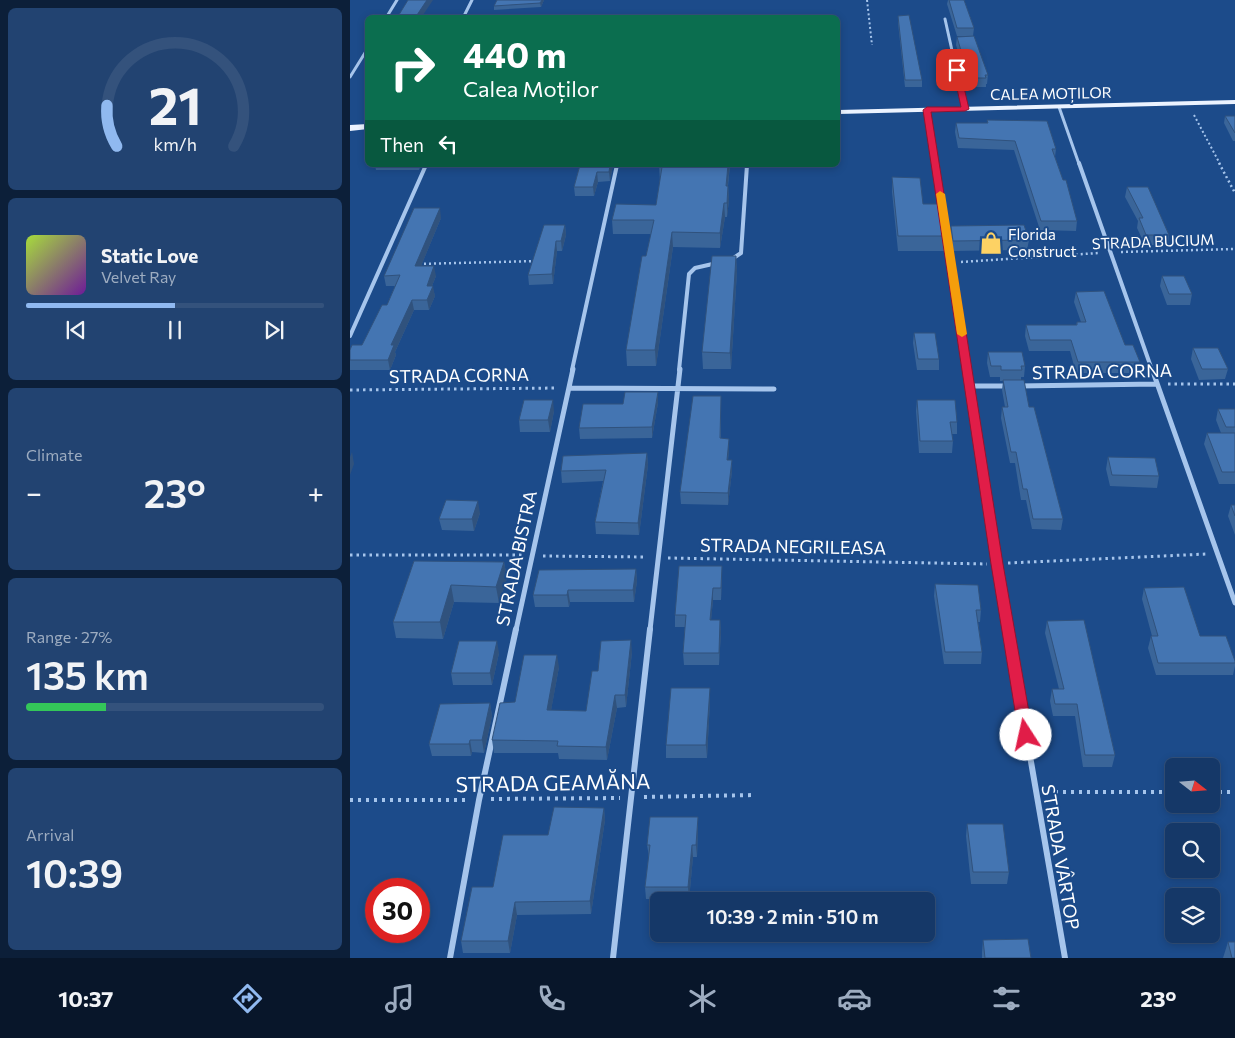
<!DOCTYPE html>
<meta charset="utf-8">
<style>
body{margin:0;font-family:Commissioner,sans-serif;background:#224371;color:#f1f3f6;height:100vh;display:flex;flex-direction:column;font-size:19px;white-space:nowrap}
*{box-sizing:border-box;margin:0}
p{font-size:16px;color:#9dacc0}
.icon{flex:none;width:28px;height:28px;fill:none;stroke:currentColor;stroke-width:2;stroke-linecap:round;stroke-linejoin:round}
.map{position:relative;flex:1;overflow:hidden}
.side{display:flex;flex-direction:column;gap:8px;padding:8px;background:#0c1f39;width:350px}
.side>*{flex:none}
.hud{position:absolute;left:15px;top:15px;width:475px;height:152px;border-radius:8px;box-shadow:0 2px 8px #0003,0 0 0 1px #34527c;background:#0b6e4f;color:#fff;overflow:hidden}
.needle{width:32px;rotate:107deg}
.controls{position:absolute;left:815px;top:758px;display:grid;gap:10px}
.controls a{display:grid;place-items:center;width:55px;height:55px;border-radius:8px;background:#153868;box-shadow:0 2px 8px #0003,0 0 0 1px #34527c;font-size:25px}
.speed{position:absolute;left:15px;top:878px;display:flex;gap:10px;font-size:25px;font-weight:700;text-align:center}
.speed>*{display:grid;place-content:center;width:65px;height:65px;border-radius:50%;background:#153868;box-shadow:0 2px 8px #0003,0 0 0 1px #34527c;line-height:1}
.speed .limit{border:8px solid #d22;background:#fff;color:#111}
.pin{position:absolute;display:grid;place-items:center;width:42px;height:42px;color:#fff;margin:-21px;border-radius:10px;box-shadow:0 2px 8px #0006}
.me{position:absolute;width:55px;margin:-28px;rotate:350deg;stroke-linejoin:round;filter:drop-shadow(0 0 4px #0008)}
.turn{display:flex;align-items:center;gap:18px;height:105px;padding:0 15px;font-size:22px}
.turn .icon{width:65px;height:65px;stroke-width:2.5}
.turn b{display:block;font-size:35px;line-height:42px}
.then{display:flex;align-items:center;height:48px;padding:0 15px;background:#0003;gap:10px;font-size:19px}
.big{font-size:38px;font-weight:600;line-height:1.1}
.side .widget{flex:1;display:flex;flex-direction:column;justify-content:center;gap:8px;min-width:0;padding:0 18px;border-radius:8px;background:#224371}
.side .dial{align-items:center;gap:0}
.dial svg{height:130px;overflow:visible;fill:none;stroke:#34527c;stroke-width:7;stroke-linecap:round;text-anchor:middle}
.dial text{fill:#f1f3f6;stroke:none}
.song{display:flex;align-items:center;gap:15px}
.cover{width:60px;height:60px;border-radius:8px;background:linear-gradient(135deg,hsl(80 70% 55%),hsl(280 70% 35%))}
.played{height:5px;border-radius:2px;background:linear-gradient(90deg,#90b9f0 50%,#34527c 50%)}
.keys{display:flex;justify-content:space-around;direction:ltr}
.heat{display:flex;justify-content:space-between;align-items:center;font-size:28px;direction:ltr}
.charge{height:8px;border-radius:4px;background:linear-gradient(90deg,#34c759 27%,#34527c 0)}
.trip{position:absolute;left:300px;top:892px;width:285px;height:50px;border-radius:8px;background:#153868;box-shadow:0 2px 8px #0003,0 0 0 1px #34527c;font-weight:600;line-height:50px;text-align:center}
.menu{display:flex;height:80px;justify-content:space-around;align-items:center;background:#08162a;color:#9dacc0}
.menu .icon{width:35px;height:35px}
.menu .active{color:#90b9f0}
.menu b{font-size:22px;color:#f1f3f6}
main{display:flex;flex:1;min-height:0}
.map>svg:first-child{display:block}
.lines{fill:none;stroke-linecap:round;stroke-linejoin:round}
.path-far3{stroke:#a6c5ec;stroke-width:2;stroke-dasharray:2 2.5;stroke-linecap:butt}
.path-far2{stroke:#a6c5ec;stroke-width:2.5;stroke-dasharray:2 3;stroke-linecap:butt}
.path-far1{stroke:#a6c5ec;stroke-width:3;stroke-dasharray:2.5 4;stroke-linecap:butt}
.path{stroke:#a6c5ec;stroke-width:4;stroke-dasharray:3 5;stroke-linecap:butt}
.street-far3{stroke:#a6c5ec;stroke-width:3}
.street-far2{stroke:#a6c5ec;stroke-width:4}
.street-far1{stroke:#a6c5ec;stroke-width:5}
.street{stroke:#a6c5ec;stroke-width:6}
.primary{fill:#ecf3ff;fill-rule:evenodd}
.wall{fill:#3a6599}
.shaded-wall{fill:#30527d}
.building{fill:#4475b2;stroke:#30527d}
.route{fill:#e11d48;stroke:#92132f}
.slow{fill:#f59e0b}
.labels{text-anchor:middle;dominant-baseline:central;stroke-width:4;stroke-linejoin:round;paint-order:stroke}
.far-street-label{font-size:15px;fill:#fff;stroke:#1c4b8a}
.far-poi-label{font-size:15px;fill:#fff;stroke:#1c4b8a;text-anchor:start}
.street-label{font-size:18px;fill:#fff;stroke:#1c4b8a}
.near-street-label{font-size:21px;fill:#fff;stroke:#1c4b8a}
</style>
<main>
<section class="side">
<div class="widget dial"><svg viewBox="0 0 100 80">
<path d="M14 69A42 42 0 1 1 86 69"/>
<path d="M14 69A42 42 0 0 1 8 44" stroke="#90b9f0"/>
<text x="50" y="56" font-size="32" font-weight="700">21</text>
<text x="50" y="72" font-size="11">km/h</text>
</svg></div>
<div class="widget">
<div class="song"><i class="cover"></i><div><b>Static Love</b><p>Velvet Ray</p></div></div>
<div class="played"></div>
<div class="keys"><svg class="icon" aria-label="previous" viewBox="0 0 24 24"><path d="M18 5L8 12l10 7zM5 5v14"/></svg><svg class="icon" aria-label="pause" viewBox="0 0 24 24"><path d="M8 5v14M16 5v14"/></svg><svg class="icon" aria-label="next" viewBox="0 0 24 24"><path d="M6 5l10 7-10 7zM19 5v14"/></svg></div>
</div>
<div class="widget"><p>Climate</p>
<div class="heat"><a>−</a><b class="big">23°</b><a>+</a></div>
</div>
<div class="widget"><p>Range · 27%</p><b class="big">135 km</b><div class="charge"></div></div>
<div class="widget"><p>Arrival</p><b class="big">10:39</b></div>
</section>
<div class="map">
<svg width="885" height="958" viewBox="0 0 885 958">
<rect width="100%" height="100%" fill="#1c4b8a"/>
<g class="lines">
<path class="path-far3" d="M517,0L522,45
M844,115L870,164"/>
<path class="path-far2" d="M869,163L885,193
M771,252L885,249
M611,262L749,253
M69,264L186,261"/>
<path class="path-far1" d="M818,384H885
M0,390L208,388
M0,555H172
M193,556L297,557
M318,558L637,564
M658,563L857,554"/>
<path class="path" d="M697,792H824
M861,792H885
M294,797L406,795
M141,799L270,798
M0,800H118"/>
<path class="street-far3" d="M36,18L47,0
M113,18L122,0
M595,19L615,109
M0,77L18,48
M709,107L729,164
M577,110L585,164"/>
<path class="street-far2" d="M585,163L617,370
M729,163L802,370
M382,259L391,253L397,165
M0,336L76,165
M222,370L267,165
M329,370L339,274L345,268L367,263"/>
<path class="street-far1" d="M617,369L658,630
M802,369L885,603
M620,386H657
M668,386L807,384
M219,388L424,389
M166,630L223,369
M300,630L330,369"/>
<path class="street" d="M658,629L715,958
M100,958L129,800L166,629
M263,958L300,629"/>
<path class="primary" d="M885,100V104L488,114V110Z
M18,124V129L0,131V125Z"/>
</g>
<path class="wall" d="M194,0L191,7L144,10V6Z
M598,0H614L624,28L623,36H607L597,4Z
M548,16L572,80V87H555L548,23Z
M607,37L638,75L637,84H636V87H617L612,70V65L606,45Z
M875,116H885V141H883L874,123Z
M637,120L706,149L705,157L727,221L726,231L690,230L664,150L608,148L605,132L606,123H637Z
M25,165H71L69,170H26Z
M230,165H263L260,181L248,182L244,196H225L224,187Z
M309,165H380L378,186L379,200L377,217H375L370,248L323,247L306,366H277L276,350L301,234H263L262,220L306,205L310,181Z
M542,177L573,204L596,236L595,251H548L542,192Z
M777,187L819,235L818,245H795L787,228L788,221L775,197Z
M91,218L71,266L86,276L82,286L85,296L79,310H64L45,352L46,355L40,370H0V350L12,345L37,305L45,286H36L34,276Z
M215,225L216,235L212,251H207L203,284L179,285L178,275Z
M601,226L679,240L677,250L602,251L600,236Z
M386,256L387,271L381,369H353L352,352Z
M812,276L842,294L840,305H817L810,286Z
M726,292L775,345L790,362L788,373H726L720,351H679L675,336L676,325H726L727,322H731L724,302Z
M564,333L589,359V370H567L563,343Z
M843,348L878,369L875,379L849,380L841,359Z
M638,352L675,366L674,377H671V380L713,519L711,530L682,529L676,500H671L665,463H660L651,418L652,407H655L652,390L653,381H650V377H640L637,363Z
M308,392V403L302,438L230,439L229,428L273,404Z
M371,396V438L379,450L378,460H382V471L378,505L331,504L330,492Z
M567,400L607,422V434H601L603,441L602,453H569L566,411Z
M868,409H885V484H869L854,444L857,433H871L866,420Z
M204,411L200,432H170L169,420Z
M297,453L298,465L289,535L246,534L245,522L253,481L212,483L211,471Z
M758,457L809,476L807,488L760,486L756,469Z
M881,505H885V535L878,516Z
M130,513L124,531L92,530L89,519Z
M64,561L154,562L157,578L149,603L104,602L93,639L46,638L43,622Z
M286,569L287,581L284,602H220L219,607H185L183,595Z
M372,578L371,600H363L361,620H370L371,632L369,665H334L333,653L335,627H325V615Z
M585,584L631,610L630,622H628L632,652L631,664H594L584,596Z
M794,588L850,636L885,661V666L883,675H806L798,648L801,636H802L792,599Z
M697,621L765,755L762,767H733L725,716H703L700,701L702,689H709L695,633Z
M282,652L276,707L267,708L257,760L209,759L208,753H144L142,740L165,702L209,667L201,710L236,711L248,671Z
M149,653L142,685H103L101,673Z
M360,701L357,758H316V745Z
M140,703L142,716L134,753L122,752L121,756H82L79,744Z
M254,808L255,820L241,914L167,915L160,953H113L111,941L143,887L198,835Z
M348,817V829L347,857H343L339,900L296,899L295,887L299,857L297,845Z
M617,824L659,872L657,884H621L616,836Z
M633,940L681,958H632V952Z
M878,942L885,958H873Z"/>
<path class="shaded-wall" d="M77,0H83L71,18H65Z
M192,0H194L191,7L190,3Z
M260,165H263L260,181L259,172Z
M378,165H380L376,200V186Z
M247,172L248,182L244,196L243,187Z
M378,186L379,200L377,217V203Z
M374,203L375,217L370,248V233Z
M90,208L91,218L67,276L65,266Z
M215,225L216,235L212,251L211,241Z
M322,232L323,247L306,366L305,350Z
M206,241L207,251L203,284L202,274Z
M386,256L387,271L381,369L380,353Z
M84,266L86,276L78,296L77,286Z
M83,286L85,296L79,310L77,300Z
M62,300L64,310L45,352L46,355L40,370L38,360L41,345Z
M308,392V403L302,438V427Z
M203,400L204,411L200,432L198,420Z
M379,439V450L377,471V460Z
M2,452L4,464L0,475V457Z
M297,453L298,465L289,535L288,523Z
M382,460V471L378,505V493Z
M128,501L130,513L124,531L122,519Z
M154,562L157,578L149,603L146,587Z
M372,566V578L371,600V588Z
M286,569L287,581L284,602L283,590Z
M101,585L104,602L93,639L90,622Z
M363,588V600L360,632V620Z
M218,590L220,602L219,607L217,595Z
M370,620L371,632L369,665V653Z
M281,640L282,652L276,707L275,695Z
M147,641L149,653L142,685L140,673Z
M207,655L209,667L199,722L197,710Z
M360,688V701L357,758L356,745Z
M265,695L267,708L257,760L256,747Z
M140,703L142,716L134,753L132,740Z
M120,740L122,752L121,756L119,744Z
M254,808L255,820L241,914L240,901Z
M348,817V829L347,857L346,845Z
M342,845L343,857L339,900L338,887Z
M165,902L167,915L160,953L158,941Z"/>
<path class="building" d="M58,0H77L65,18H47Z
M147,0H192L190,3L144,6Z
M599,0H614L624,28H607Z
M559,15L572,80H555L548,16Z
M624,36L638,75H635L636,78H618L613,61H614L607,37Z
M875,116H885V133Z
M637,120L697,121L706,149H702L713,180H716L727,221H691L665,141L609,138L606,123H638Z
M230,165H260L259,172H247L243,187H224Z
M309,165H378L376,186H378L377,203H374L370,233L322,232L305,350H276L292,256H296L304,220H262L266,204L306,205L312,167H309Z
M542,177L570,178L573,204H589L596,236H548Z
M777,187H798L819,235H796L789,218H793Z
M64,208H90L65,266H84L77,286H83L77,300H62L41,345H44L38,360H0V350L2,345H12L32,305H37L50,275L34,276Z
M194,225H215L211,241H206L202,274L178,275Z
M674,225L679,240L603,241L601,226Z
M362,256H386L380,353L352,352Z
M812,276H834L842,294H819Z
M754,291L775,345H783L790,362H728L721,340H680L676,325H727V322H736L726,292Z
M564,333H585L589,359H568Z
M843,348H868L878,369H852Z
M638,352H672L675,366H671L672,370H651V366H641Z
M653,380H674L679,407H684L713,519H683L677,489H673L666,452H661L652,407H658Z
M275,392H308L302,427L229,428L233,404H273Z
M343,396H371L370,438L379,439L377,460H382L378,493L330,492Z
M174,400H203L198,420H169Z
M567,400H605L607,422H600L603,441H570Z
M868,409H885V427H876Z
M857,433H885V472H872Z
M297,453L288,523L245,522L256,470L211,471L213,456Z
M758,457L805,458L809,476L762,475Z
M96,500L128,501L122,519H89Z
M881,505H885V516Z
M64,561L154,562L146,587L101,585L90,622H43Z
M329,566H372L371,588H363L360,620H370L369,653H333L336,615H325Z
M286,569L283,590H218L217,595H183L189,570Z
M585,584L628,585L631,610H626L632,652H595Z
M834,587L850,636H876L885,661V663H808L801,636H808L794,588Z
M734,620L765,755H735L727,704H705L702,689H714L697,621Z
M281,640L275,695H265L256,747L207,746L208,741L142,740L150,703L165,702L174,655H207L197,710L236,711L242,671H248L251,641Z
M109,641H147L140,673H101Z
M321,688H360L356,745H316Z
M140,703L132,740H120L119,744H79L90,704Z
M204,807L254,808L240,901L165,902L158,941H111L122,887H143L153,835H198Z
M300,817H348L346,845H342L338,887H295L300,845H297Z
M617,824H653L659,872H623Z
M678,939L681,958H635L633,940Z
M878,942H885V958H882Z"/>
<path class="route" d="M607,68L610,70L619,109L615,111L581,112L653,564L683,735L676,740L669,735L641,564L573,110L577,107H611L603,70Z"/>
<path class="slow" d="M590,191L595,194L617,334L612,337L607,334L586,194Z"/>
<defs>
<symbol id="shop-bare" viewBox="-9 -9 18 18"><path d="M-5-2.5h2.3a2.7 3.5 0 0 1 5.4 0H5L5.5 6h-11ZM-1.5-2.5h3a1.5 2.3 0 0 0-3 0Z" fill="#fdd264" stroke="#1c4b8a" stroke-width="2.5" paint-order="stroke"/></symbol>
</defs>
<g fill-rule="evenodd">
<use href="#shop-bare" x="625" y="227" width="32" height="32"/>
</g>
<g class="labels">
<g class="far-street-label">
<text transform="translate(701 93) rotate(-1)">CALEA MOȚILOR</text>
<text transform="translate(803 241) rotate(-2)">STRADA BUCIUM</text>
</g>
<g class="far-poi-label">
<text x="658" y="234">Florida<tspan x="658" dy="17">Construct</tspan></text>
</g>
<g class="street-label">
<text transform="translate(752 371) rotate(-1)">STRADA CORNA</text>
<text transform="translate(109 375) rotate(-1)">STRADA CORNA</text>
<text transform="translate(443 546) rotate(1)">STRADA NEGRILEASA</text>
<text transform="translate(166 558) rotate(-78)">STRADA BISTRA</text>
<text transform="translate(711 857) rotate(80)">STRADA VÂRTOP</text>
</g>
<g class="near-street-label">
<text transform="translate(203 782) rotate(-1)">STRADA GEAMĂNA</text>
</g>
</g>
</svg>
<div class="controls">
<a><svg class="needle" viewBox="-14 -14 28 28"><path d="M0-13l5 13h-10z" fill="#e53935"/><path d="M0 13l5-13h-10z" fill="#9dacc0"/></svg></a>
<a><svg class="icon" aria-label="search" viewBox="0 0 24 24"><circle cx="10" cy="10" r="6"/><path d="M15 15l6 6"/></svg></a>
<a><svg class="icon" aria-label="layers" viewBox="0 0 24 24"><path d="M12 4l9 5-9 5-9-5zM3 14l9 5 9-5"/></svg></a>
</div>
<div class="speed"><div class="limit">30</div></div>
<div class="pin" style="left:607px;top:70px;background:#d93025"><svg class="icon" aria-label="arrive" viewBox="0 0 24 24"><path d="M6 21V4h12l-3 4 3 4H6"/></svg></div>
<svg class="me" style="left:676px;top:735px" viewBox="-20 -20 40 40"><circle r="19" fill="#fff"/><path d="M0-13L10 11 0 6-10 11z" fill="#e11d48"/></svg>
<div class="trip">10:39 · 2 min · 510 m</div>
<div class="hud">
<div class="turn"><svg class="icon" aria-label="right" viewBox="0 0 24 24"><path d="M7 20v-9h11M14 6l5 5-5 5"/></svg><div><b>440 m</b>Calea Moților</div></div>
<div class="then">Then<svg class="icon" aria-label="left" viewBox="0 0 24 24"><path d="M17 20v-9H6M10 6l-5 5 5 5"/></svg></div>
</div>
</div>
</main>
<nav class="menu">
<b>10:37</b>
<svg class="icon active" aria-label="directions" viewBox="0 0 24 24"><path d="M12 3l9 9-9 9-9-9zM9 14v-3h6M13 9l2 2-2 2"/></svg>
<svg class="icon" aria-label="music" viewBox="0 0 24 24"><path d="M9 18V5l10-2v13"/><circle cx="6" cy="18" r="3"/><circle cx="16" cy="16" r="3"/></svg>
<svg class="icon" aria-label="phone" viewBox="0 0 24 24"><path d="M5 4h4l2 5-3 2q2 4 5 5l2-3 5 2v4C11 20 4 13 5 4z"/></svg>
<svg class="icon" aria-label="climate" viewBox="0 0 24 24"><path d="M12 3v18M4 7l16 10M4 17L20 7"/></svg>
<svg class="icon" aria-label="car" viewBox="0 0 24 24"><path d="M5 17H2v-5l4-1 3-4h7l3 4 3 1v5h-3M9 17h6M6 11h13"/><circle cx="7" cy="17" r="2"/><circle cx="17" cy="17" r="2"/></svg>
<svg class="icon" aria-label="filters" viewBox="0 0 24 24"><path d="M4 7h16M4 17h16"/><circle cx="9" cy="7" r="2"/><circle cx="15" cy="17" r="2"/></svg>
<b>23°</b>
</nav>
